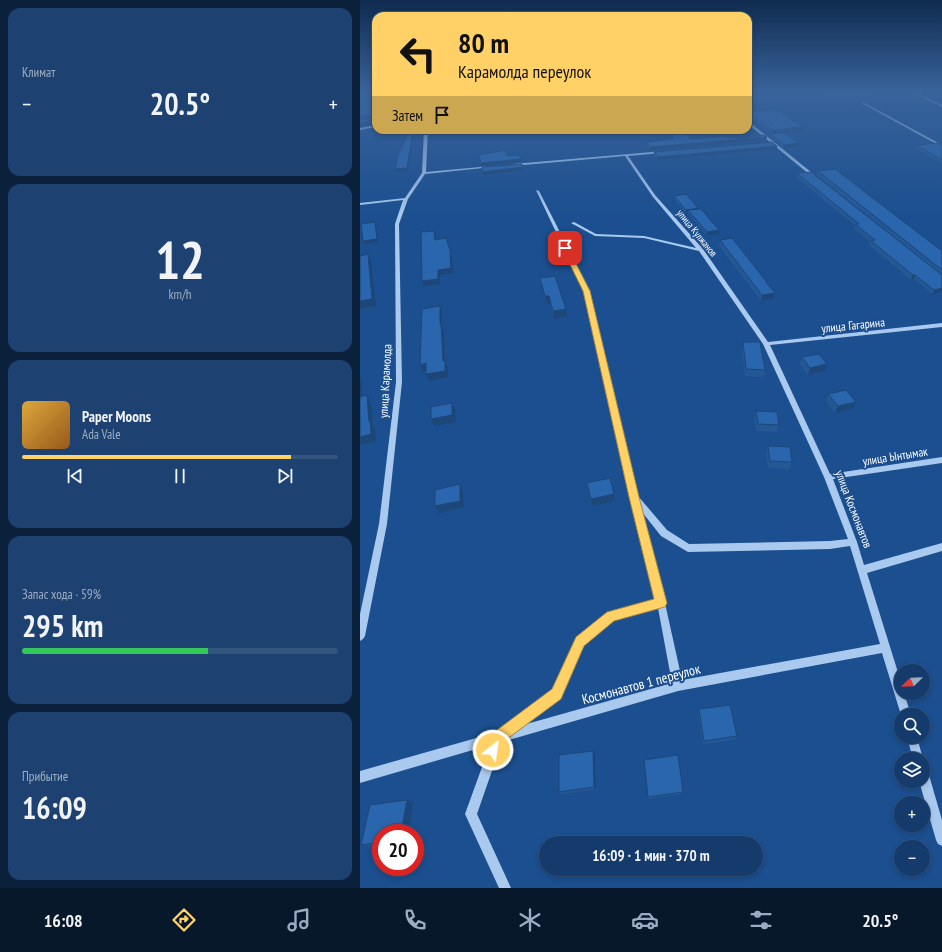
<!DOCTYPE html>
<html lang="ru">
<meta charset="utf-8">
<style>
body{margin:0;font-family:"PT Sans Narrow",sans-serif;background:#1d4271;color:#f1f3f6;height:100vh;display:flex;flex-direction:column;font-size:15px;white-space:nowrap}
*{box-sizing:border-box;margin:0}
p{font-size:13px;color:#9dadc1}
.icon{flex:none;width:22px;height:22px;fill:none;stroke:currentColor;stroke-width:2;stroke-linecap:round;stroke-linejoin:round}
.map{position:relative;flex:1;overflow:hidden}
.side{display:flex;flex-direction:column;gap:8px;padding:8px;background:#0b203b;width:360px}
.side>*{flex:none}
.guide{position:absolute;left:12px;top:12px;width:380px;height:122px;border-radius:12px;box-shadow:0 2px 6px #0003,0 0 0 1px #33557e;background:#ffd166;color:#111;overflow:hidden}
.needle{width:26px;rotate:247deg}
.tools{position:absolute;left:534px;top:664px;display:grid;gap:8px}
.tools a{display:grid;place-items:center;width:36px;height:36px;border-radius:50%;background:#143b6b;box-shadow:0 2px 6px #0003,0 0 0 1px #33557e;font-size:20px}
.speed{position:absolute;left:12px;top:824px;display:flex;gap:8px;font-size:20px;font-weight:700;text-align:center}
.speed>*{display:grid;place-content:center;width:52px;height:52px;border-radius:50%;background:#143b6b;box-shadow:0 2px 6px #0003,0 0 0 1px #33557e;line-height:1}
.speed .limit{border:6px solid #d22;background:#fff;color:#111}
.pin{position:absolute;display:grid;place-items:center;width:34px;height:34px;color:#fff;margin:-17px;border-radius:8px;box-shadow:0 2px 6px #0006}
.me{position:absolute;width:44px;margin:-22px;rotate:30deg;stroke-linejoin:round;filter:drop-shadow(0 0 3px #0008)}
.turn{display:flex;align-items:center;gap:14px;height:84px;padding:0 20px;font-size:18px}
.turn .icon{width:52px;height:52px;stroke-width:2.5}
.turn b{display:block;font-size:28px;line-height:34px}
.then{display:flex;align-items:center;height:38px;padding:0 20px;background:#0003;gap:8px;font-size:15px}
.big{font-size:30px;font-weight:600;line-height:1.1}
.side .widget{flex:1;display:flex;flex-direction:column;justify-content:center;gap:6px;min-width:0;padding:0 14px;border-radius:12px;background:#1d4271}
.side .dial{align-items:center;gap:0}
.dial b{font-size:52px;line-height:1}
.song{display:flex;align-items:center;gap:12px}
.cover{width:48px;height:48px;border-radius:6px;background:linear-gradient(135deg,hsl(40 70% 55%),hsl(30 70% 35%))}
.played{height:4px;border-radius:2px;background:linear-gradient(90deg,#ffd166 85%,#33557e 85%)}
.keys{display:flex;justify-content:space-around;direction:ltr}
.heat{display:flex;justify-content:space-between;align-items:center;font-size:22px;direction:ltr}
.charge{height:6px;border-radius:3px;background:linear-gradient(90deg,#34c759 59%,#33557e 0)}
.trip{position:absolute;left:179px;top:836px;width:224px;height:40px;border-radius:20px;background:#143b6b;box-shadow:0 2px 6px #0003,0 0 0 1px #33557e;font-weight:600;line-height:40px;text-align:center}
.dock{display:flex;height:64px;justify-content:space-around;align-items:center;background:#08182b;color:#9dadc1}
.dock .icon{width:28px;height:28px}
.dock .active{color:#ffd166}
.dock b{font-size:18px;color:#f1f3f6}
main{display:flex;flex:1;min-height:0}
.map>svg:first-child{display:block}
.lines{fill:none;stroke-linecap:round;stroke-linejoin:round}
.minor{fill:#a9c9ee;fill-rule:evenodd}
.wall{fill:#245895}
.shaded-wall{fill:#1d4779}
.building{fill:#2a66ad;stroke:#1d4779}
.route{fill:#ffd166;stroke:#a68842}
.labels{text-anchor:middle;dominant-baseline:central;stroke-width:4;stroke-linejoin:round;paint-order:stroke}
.far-street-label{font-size:10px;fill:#fff;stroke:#1b4f8f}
.street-label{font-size:12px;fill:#fff;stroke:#1b4f8f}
.near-street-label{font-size:14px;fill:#fff;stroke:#1b4f8f}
</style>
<main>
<section class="side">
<div class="widget"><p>Климат</p>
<div class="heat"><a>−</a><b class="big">20.5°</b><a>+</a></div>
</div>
<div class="widget dial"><b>12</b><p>km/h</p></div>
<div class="widget">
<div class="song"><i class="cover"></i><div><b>Paper Moons</b><p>Ada Vale</p></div></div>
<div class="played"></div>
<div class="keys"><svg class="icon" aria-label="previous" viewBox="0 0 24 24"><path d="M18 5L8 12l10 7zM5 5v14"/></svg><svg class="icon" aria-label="pause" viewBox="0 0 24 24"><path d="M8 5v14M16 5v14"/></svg><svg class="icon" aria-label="next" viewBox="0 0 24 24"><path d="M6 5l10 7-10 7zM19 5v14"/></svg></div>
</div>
<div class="widget"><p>Запас хода · 59%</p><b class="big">295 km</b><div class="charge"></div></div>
<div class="widget"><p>Прибытие</p><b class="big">16:09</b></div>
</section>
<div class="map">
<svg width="582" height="888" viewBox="0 0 582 888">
<rect width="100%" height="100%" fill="#1b4f8f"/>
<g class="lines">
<path class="minor" d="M479,91H483L582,145V147Z
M550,91H554L582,105V107Z
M388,121L457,177V179H455L388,124Z
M16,125V127L0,130V128Z
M64,130H68L66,172L131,166L133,167L65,174L48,199L39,224L42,382L27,524L5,636L3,639L0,641V614L19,524L36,382L35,224L43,200L0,205V203L45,198L62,173Z
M303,151L302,153L268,156L295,195L343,249L408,342L582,323V327L410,345L470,474L582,457V463L473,479L497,542L504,565L582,543V551L507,573L541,682V693H544L551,715H541L522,653L318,691L142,742L117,814L151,888H139L105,814L130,745L0,783V771L134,733L193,690L217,639L248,613L296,600L270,497L224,291L176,190L179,191L230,291L278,496L307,530L329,544L470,541L488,539L464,477L403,344L339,251L284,238L235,236L211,223L214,222L236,234L284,236L336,248L293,197L265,156L153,166L151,165L153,164ZM282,512L301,536L328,552L470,549L490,546L520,644L322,680L305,603ZM298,608L312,683L163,725L201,698L223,645L253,620Z
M547,737H557L563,759V760V759H553Z
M563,769L567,771L569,775L582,820V846L578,844L576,840L559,781H563Z"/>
</g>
<path class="wall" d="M457,91H482L502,102L501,105L484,106Z
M487,91H498L517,103L510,104Z
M388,104L396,110V111L442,131L412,134L388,116Z
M411,134L439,143V146L424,148L410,137Z
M311,135L331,139L407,137L406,140L290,150L286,145V142L312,139L311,138Z
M556,145H582V163L555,148Z
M417,146V149L298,160L294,155V152Z
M458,171L582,251V292L572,294L554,279L551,280L509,245L510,242L494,229L495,226L436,177L437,173L545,246L457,175Z
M314,196L338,209L359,234L346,235L328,213H325L314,199Z
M360,240L406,281V283L415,293L413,299L401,301L359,246Z
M180,278L207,316L194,319L190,303H186Z
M383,342L405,370L404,377L385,376L382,349Z
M442,357L465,371L448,375L440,365Z
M468,394L492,409L475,413L466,401Z
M396,411L419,425L417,432L396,431L394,418Z
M408,446L432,462L430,469L408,468L406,453Z
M227,483L254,494L255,501L232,506Z
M339,709L377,736L375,740L343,744L338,713Z
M235,754L236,789L202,794L199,792Z
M284,760L323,792L322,794L288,799Z
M47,800L53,802L21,833V844L10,846L1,845Z"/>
<path class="shaded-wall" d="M511,101H518L517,103L510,104Z
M502,102L501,105L484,106V104Z
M396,110L395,112L388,113V111Z
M14,115L16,118L0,120V116Z
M14,120L16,124L0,127V123Z
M443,127L442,131L412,134V130Z
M91,130V134L73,136L72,133Z
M53,131L54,134L48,171L36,172L35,169Z
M407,137L406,140L290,150V147Z
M439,143V146L424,148V145Z
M417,146V149L298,160V157Z
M161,159V162L121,166V163Z
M163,167L164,170L123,175L122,172Z
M338,208V212L328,210V213H325L326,210Z
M15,222L16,225L18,242L4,244L3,241Z
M359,230V234L346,235L347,232Z
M74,231L76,236V245L75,240Z
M90,250L91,255L93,273L80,275V284L64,286L62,281L78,270Z
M8,254L11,261L16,306L0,309V301Z
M553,275H555L554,279L551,280Z
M582,288V292L572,294L574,290Z
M415,293L413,299L401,301L402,295Z
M185,296H189L190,303H186Z
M80,306L82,313V326L84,330L85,368L83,361L80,324Z
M206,309L207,316L194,319L193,311Z
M85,361L88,367V377L69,381L66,374Z
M66,363L69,370L63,372L60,365Z
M467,364L465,371L448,375L450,368Z
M0,377L2,381V405L0,402Z
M7,395L11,403L13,425L15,428L16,441L0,445V437L9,422Z
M496,402L492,409L475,413L478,406Z
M92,403L95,410L96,422L74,426L71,419Z
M100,484L103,491L104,507L79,513L75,506Z
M254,494L255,501L232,506L231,499Z
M233,751L235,754L236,789L234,787Z
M47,800L53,802L49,833H41Z"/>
<path class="building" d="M0,91H16V118L14,115L0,116Z
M461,91H482L502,102L484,104Z
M492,91H498L518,101H511Z
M388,104L396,110L388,111Z
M416,109L443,127L412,130L388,113V112Z
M16,118V121L14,120L0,123V120Z
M50,130L53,131L47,168L35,169L38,155Z
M72,130H91V131L72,133Z
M424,133L439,143L424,145L411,134Z
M325,134L331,139L363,136L378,138L404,135L407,137L290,147L286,142L314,139L311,135Z
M412,142L417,146L298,157L294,152Z
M577,143L582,145V160L556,145Z
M145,150L147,156L159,155L161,159L121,163L119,155Z
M162,164L163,167L122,172V167Z
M475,169L582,251V270L458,171Z
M451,172L582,275V288L574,290L555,275H553L511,241L515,240L495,224H499L437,173Z
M326,194L338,208L326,210L314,196Z
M341,209L359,230L347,232L328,210Z
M15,222L17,239L3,241L1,224Z
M74,231L75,240L86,238L90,250L91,268L78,270V279L62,281L61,232Z
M372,238L406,281H405L415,293L402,295L360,240Z
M8,254L12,299L0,301V256Z
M195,276L206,309L193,311L189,296H185L180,278Z
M80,306V324H81L83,361H85V371L66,374V363L60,365L62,309Z
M383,342H400L405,370L386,369Z
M459,354L467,364L450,368L442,357Z
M486,390L496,402L478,406L468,394Z
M7,395L9,422L10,421L11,434L0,437V397Z
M92,403V415L71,419V407Z
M396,411L417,412L419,425L398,424Z
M408,446L430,447L432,462L410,461Z
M250,478L254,494L231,499L227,483Z
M100,484V501L75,506V490Z
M370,705L377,736L344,741L339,709Z
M233,751L234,787L199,792V755Z
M318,755L323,792L288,797L284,760Z
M47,800L41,833H21V842L1,845L10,805Z"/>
<linearGradient id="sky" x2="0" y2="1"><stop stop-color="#0f2b4f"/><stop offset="0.42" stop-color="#39639b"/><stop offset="1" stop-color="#39639b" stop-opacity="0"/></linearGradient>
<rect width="582" height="216" fill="url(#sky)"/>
<path class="route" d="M205,246L208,248L230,291L279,497L307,603L305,607L301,608L254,621L224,646L201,699L143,742L138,755L133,757L128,755L126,750L133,733L192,689L216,637L247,612L294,599L269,497L223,291L202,248Z"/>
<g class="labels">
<g class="far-street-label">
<text transform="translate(337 233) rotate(51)">улица Кулжанов</text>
</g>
<g class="street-label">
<text transform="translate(493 325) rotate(-6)">улица Гагарина</text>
<text transform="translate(25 381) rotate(-87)">улица Карамолда</text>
<text transform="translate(535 456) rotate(-9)">улица Ынтымак</text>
<text transform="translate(494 509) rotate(69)">улица Космонавтов</text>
</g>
<g class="near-street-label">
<text transform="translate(281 684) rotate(-15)">Космонавтов 1 переулок</text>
</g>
</g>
</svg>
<div class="tools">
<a><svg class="needle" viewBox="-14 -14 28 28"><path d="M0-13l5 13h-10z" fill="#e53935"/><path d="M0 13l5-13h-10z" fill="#9dadc1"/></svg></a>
<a><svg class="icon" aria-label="search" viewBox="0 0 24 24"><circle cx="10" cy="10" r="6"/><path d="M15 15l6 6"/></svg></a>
<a><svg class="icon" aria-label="layers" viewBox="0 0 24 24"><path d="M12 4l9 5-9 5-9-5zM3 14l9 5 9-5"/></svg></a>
<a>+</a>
<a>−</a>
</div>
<div class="speed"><div class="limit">20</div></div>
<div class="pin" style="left:205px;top:248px;background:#d93025"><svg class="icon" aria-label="arrive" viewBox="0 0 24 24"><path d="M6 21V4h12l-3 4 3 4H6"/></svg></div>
<svg class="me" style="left:133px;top:750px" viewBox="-20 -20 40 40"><circle r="17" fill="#ffd166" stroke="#fff" stroke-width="3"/><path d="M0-11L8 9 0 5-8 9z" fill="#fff"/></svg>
<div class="trip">16:09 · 1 мин · 370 m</div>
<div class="guide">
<div class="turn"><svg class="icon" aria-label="left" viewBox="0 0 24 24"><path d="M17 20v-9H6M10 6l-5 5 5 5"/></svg><div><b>80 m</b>Карамолда переулок</div></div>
<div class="then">Затем<svg class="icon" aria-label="arrive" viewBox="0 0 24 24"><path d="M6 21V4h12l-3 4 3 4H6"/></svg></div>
</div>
</div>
</main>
<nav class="dock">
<b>16:08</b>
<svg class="icon active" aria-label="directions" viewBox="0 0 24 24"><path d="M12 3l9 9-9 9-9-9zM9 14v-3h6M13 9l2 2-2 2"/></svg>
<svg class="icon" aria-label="music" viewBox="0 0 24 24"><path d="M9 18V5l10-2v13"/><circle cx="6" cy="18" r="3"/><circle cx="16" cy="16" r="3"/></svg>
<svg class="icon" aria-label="phone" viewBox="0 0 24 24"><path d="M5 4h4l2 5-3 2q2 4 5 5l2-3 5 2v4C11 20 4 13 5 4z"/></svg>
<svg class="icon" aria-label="climate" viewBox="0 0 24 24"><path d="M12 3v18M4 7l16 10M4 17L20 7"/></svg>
<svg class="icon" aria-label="car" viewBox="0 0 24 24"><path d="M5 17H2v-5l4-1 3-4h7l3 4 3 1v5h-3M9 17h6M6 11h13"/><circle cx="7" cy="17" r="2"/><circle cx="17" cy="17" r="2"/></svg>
<svg class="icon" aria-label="filters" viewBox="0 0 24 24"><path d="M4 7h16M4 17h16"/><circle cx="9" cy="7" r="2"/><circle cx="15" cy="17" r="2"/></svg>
<b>20.5°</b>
</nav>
